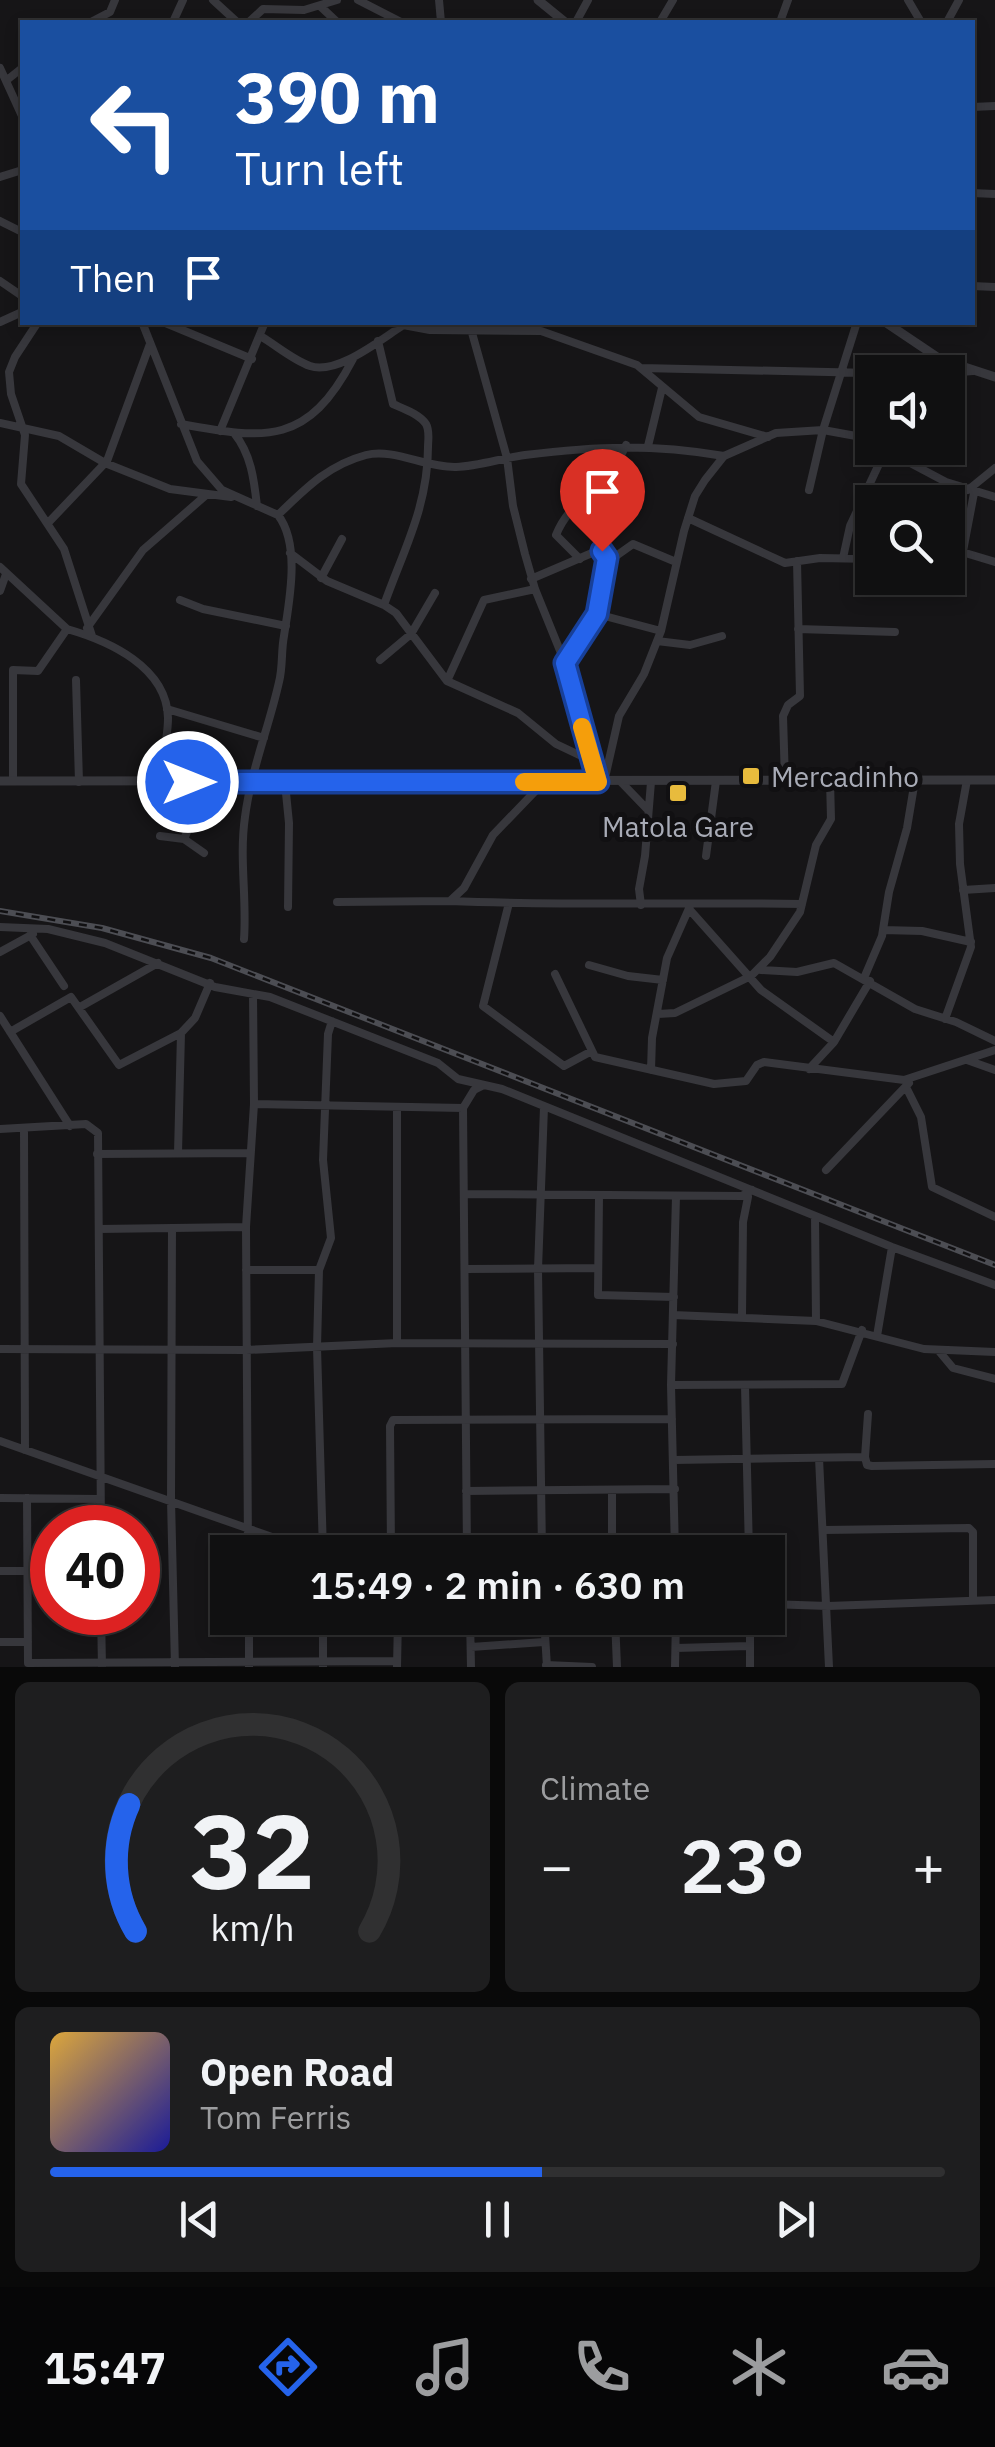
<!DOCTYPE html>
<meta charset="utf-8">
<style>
body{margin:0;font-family:"IBM Plex Sans",sans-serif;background:#1e1e1f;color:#f1f3f6;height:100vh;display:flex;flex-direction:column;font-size:38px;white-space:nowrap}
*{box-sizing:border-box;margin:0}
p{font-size:32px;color:#9c9d9f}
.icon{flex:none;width:55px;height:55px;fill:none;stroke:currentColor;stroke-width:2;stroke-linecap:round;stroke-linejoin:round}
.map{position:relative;height:1667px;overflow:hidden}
.drawer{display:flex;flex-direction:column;gap:15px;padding:15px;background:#090909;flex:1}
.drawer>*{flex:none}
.hud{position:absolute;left:20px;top:20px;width:955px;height:305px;border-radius:0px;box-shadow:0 5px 15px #0003,0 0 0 2px #303031;background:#1a4fa0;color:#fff;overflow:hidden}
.buttons{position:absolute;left:855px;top:355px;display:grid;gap:20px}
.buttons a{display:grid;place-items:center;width:110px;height:110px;border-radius:0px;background:#101011;box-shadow:0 5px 15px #0003,0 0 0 2px #303031;font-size:50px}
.speed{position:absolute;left:30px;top:1505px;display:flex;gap:20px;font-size:50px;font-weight:700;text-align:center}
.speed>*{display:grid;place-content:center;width:130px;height:130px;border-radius:50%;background:#101011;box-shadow:0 5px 15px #0003,0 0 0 2px #303031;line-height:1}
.speed .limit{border:15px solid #d22;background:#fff;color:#111}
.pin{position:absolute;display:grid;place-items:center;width:85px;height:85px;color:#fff;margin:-102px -42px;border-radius:50% 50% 50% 0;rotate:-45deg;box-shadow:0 0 10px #0007}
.pin .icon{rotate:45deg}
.me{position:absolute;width:110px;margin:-55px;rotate:90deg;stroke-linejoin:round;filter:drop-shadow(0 0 8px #0008)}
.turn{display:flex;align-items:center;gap:35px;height:210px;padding:0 50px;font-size:45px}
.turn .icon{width:130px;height:130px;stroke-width:2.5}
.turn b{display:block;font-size:70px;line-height:85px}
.then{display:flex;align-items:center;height:95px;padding:0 50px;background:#0003;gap:20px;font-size:38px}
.big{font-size:75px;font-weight:600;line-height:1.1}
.drawer .card{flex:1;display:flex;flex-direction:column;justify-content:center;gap:15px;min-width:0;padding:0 35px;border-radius:15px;background:#1e1e1f}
.drawer .dial{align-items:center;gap:0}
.dial svg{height:260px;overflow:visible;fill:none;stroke:#303031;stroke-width:7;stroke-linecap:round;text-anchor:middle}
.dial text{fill:#f1f3f6;stroke:none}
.song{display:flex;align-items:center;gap:30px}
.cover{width:120px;height:120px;border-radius:15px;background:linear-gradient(135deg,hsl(40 70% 55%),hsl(240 70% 35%))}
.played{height:10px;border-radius:5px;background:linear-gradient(90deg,#2563eb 55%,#303031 55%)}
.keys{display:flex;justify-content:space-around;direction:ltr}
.heat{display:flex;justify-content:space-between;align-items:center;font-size:55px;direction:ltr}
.drawer .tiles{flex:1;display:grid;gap:15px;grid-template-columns:1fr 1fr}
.card:last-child{grid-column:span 2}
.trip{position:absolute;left:210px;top:1535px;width:575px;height:100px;border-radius:0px;background:#101011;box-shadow:0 5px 15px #0003,0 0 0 2px #303031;font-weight:600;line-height:100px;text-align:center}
.menu{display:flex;height:160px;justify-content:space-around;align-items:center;background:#060607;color:#9c9d9f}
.menu .icon{width:70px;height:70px}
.menu .current{color:#2563eb}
.menu b{font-size:45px;color:#f1f3f6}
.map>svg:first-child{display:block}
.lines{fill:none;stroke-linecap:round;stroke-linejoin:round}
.minor{stroke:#37373c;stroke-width:8}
.tertiary{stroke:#37373c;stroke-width:9}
.rail-casing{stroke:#4c4d53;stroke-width:6}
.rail{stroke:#111012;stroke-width:2.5;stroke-dasharray:8;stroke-linecap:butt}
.route-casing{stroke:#184099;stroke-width:25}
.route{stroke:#2563eb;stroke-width:18}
.slow{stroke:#f59e0b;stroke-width:18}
.poi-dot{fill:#e8bb3d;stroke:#111012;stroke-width:4}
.labels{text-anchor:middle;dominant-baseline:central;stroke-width:10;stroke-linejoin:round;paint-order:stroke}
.poi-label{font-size:28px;fill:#a8abb6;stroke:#111012;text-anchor:start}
</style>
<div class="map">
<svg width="995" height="1667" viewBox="0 0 995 1667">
<rect width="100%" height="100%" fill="#161517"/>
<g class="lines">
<path class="minor" d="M213,0L237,22
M358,0L401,22
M439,0L441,22
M908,0L921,22
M320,6L337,22
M91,22L110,12L115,0
M173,22L183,0
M249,22L263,9L304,10L337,0
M576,22L588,0
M660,22L673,0
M780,22L788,0
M947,22L959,0
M0,68L22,116
M7,80L22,68
M972,107L995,106
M0,177L19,171
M972,193L995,194
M0,221L22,232
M0,281L22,296
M972,286L995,287
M0,322L22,312
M38,322L15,357L9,372L11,394L25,435L21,484L64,549L92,636
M142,322L197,461L222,490L278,515C301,545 289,602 284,636C281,651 283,667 279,682C269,727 251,770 245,817C239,858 247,898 244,939
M163,322L252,359
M387,322L430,330L541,331L637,365L699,417L768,437
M469,322L507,458L513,506L525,554L535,589L565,663L598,783
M262,337C277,346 293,360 310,366C337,375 380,340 402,326
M378,341L393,404C404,409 419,414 426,424C430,431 428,440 428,447C428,507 403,551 384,605L396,613L447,681L518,713L556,744L592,761
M641,368L872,373
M948,373L973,371
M0,423L59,436L105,463L170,489L231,497
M181,424C267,440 308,445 353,359
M220,431L265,322
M234,433C251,454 254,479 257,506
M648,446L662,388
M882,448L946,482L995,497
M809,490L823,430L857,322
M968,490L995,468
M278,515C305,489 328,465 366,455C394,448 426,468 456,467C479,466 502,458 525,455C598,446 651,444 724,456
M688,518L785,563L820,558L872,559
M48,523L107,461L150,344
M962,552L995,562
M290,553L327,581L384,605
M607,558L616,556L633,544L676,562
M843,558L850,526L886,449
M580,559L556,535C571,497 608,487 626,445
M948,559H955L963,551L974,493
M0,567L67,629
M321,578L342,539
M531,579L599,550L605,554C611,595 588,631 565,663
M0,591L6,574
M180,600L203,609L286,626
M597,614L661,631
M87,628L143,550L205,496
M798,629L895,632
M657,641L690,645L722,636
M380,660L411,634L435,593
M76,680L79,782
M447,681L484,600L535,589
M167,709L264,738
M13,781V670L38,671L67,629C109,641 167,667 168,718C168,739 162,761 158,782
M785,781L783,716L788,705L800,696L797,561
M604,782L619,716L644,674L661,631L684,531L695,496L705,480L724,456L776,433L823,430L856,436L872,444
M621,782L647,809
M285,783L289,823L288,907
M160,836L184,839L209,782
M184,839L204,853
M706,856L716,781
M963,890L995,888
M450,901C567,906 684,902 802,904
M337,902L450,901L464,888L493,835L544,782
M509,903L483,1006L564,1066L590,1052
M641,905L639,889L645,856L651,782
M689,909L761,990L834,1042
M0,927L48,929L105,943L215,987L270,997L438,1063L458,1079L502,1089L892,1247L995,1285
M883,930L922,931L971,942
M30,935L64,986
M0,952L33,934
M589,965L628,976L663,980
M761,970L797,972L834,963L915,1009L956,1022L995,1041
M555,974L595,1057L714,1084L746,1081L757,1065L764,1062L904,1080L995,1050
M864,978L882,936L889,892L907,828L915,780
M80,1007L158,963
M658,1014L675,1013L751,976L770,957L800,912L816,845L831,819L830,780
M0,1016L70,1126
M945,1019L971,947L960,864L959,824L967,780
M10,1032L71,997L119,1065L181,1033
M967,1060L995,1070
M809,1069L834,1042L870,981
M651,1070L652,1038L667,958L690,906
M906,1087L921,1117L932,1187L995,1217
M254,1104L463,1108
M0,1129L86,1124L98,1133L101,1528
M24,1129L25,1450
M178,1153L181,1033L195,1018L210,983
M97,1154L249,1153
M826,1170L909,1083
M466,1194L742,1196L752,1190
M599,1196L598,1295L674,1297
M815,1216L816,1321
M172,1228L171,1500L175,1667
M99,1229L246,1227
M465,1269L596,1268
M246,1270H319
M673,1315L816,1321L924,1349L995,1352
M742,1316L743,1222L748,1197
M877,1336L892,1247
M397,1343V1107
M0,1349L246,1350L397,1343L673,1344
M938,1350L953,1368L995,1379
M671,1385L842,1384L862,1330
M745,1386L749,1552
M0,1441C105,1479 210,1515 315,1552
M865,1457L868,1414
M819,1458L829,1667
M674,1460L865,1457L867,1465L872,1466L995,1464
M612,1490V1552
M466,1491L675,1489
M0,1498L100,1499
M27,1498L28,1663
M824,1530L969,1528L973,1532V1600
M248,1552L246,1227L254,1104L253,994
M323,1552L317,1347L319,1270L331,1238L323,1160L328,1034L332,1021
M391,1552L390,1426L393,1420L672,1419
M467,1552L463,1108L474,1090L482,1086
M542,1552L538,1269L544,1107
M675,1552L671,1385L676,1196
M0,1571H28
M768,1604L828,1606L995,1600
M101,1612L102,1667
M249,1618V1667
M323,1618V1667
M470,1618L471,1667
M544,1618L547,1667
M615,1618L617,1667
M750,1618V1667
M0,1642H28
M471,1647L544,1642
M676,1648L749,1646
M28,1663L397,1661
M546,1665L592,1667
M397,1667L398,1618
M675,1667L676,1618"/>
<path class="tertiary" d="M538,0L565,22
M885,322L940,359L995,377
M0,781L995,780"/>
<defs>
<path id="rail" d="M0,911L102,928L211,958L995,1265"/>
</defs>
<use href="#rail" class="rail-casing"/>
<use href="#rail" class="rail"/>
</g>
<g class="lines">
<defs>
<path id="route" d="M188,782H598L565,663L597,614L607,558L602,551"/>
</defs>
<use href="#route" class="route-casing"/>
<use href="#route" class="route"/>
<path class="slow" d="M524,782H598L582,727"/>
</g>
<g class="poi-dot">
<rect x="741" y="766" width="20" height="20" rx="5"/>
<rect x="668" y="783" width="20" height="20" rx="5"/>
</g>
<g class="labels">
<g class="poi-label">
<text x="771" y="776">Mercadinho</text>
<text x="678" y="826" text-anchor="middle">Matola Gare</text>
</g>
</g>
</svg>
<div class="buttons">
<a><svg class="icon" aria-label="sound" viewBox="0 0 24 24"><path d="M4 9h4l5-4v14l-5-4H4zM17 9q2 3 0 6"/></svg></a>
<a><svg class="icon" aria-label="search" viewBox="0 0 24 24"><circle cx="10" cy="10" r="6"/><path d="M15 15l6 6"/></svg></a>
</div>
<div class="speed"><div class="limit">40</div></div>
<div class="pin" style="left:602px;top:551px;background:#d93025"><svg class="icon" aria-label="arrive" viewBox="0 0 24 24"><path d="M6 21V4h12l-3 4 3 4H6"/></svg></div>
<svg class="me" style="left:188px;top:782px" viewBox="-20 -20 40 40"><circle r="17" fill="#2563eb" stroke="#fff" stroke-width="3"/><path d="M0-11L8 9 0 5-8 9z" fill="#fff"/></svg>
<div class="trip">15:49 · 2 min · 630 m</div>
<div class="hud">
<div class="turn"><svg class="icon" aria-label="left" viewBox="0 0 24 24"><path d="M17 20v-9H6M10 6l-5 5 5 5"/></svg><div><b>390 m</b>Turn left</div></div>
<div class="then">Then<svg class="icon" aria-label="arrive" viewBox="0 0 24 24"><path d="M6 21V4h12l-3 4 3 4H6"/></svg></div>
</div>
</div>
<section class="drawer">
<div class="tiles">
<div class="card dial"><svg viewBox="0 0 100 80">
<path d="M14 69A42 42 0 1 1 86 69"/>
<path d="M14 69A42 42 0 0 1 12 30" stroke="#2563eb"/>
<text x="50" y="56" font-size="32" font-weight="700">32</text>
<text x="50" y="72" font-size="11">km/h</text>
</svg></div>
<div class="card"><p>Climate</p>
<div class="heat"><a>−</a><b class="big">23°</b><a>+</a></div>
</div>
<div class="card">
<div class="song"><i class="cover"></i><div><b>Open Road</b><p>Tom Ferris</p></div></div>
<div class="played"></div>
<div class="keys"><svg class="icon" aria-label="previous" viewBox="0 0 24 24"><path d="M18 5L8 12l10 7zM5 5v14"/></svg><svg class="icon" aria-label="pause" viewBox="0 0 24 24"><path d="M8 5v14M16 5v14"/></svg><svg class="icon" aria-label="next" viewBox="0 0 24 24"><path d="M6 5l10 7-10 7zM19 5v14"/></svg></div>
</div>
</div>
</section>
<nav class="menu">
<b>15:47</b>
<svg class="icon current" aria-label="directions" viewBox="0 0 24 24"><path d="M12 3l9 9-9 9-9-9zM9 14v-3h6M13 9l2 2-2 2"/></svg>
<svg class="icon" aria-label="music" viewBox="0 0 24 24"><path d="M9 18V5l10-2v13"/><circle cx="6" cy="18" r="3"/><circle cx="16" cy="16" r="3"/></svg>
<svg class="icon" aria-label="phone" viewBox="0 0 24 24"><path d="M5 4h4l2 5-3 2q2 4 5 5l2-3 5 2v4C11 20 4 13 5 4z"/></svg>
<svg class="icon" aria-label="climate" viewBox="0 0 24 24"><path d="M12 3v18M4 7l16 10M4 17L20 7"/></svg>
<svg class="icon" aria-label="car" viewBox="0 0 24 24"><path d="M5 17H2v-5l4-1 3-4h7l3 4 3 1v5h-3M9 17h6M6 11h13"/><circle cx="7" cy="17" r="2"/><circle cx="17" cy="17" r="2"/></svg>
</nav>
